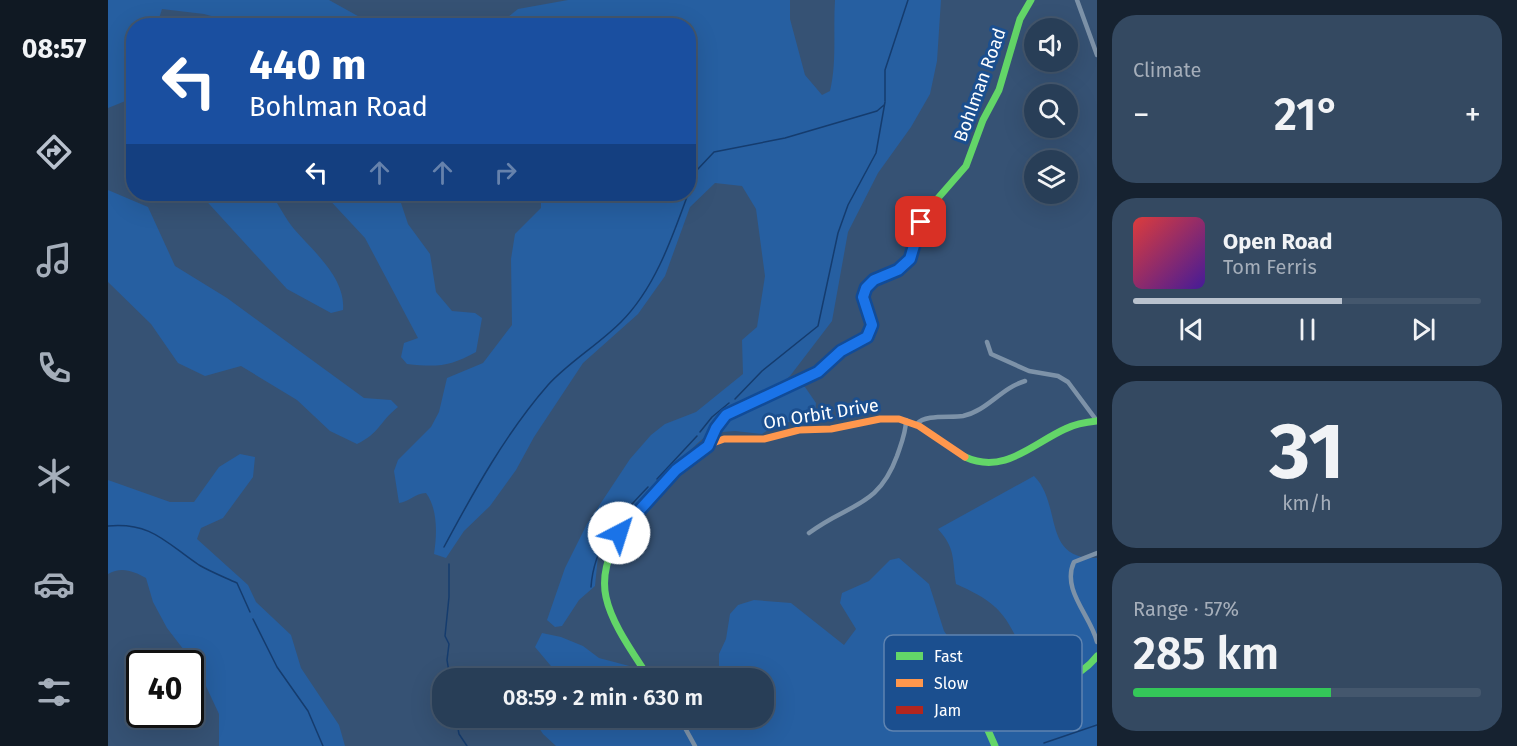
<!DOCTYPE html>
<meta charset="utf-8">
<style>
body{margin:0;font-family:"Fira Sans",sans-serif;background:#344961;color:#f1f3f6;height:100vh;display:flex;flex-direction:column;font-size:22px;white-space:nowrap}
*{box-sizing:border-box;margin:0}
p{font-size:20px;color:#a5aeba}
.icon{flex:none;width:33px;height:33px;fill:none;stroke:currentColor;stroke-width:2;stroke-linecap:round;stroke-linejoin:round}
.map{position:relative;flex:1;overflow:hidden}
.drawer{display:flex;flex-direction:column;gap:15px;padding:15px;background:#162230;width:420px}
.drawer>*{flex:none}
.guide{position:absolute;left:18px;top:18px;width:570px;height:183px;border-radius:24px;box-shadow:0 6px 24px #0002,0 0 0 2px #44576d;background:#1a4fa0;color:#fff;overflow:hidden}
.buttons{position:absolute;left:916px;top:18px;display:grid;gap:12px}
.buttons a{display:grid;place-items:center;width:54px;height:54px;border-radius:50%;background:#283e57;box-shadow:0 6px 24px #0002,0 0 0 2px #44576d;font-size:30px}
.speed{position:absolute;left:18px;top:650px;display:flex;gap:12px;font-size:30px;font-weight:700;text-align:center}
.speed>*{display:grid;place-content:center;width:78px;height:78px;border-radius:50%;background:#283e57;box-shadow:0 6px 24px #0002,0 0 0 2px #44576d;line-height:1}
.speed .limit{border:3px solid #111;border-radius:9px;background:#fff;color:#111}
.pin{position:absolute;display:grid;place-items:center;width:51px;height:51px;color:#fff;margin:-26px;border-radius:12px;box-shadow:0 3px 9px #0006}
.me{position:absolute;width:66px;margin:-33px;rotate:40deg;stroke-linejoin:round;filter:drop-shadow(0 0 4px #0008)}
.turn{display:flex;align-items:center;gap:21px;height:126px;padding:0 24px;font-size:27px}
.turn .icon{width:78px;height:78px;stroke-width:2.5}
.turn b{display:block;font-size:42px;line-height:51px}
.lanes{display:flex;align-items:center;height:57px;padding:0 24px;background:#0003;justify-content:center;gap:30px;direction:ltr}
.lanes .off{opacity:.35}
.big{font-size:45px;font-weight:600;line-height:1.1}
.drawer .widget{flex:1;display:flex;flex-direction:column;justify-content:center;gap:9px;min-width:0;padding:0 21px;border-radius:24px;background:#344961}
.drawer .dial{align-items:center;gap:0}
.dial b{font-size:78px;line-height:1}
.song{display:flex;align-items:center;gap:18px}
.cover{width:72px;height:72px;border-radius:9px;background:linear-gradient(135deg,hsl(0 70% 55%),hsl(260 70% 35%))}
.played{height:6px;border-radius:3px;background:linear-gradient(90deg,#b9c2ce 60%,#44576d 60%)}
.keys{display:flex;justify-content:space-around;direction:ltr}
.heat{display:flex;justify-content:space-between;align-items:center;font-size:33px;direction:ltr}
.charge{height:9px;border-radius:4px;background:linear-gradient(90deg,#34c759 57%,#44576d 0)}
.trip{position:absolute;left:324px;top:668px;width:342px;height:60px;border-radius:24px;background:#283e57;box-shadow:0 6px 24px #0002,0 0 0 2px #44576d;font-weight:600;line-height:60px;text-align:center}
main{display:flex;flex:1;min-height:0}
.tab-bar{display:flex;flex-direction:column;width:108px;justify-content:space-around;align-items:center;background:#101923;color:#a5aeba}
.tab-bar .icon{width:42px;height:42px}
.tab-bar .current{color:#b9c2ce}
.tab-bar b{font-size:27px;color:#f1f3f6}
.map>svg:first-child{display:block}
.green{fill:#265fa1}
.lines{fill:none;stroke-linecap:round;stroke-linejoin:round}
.stream{stroke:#153c6e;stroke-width:1.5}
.street{stroke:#7d92a8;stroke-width:4.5}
.fast{stroke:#63d668;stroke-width:7}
.slow{stroke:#ff974d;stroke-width:7}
.jam{stroke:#b3261e;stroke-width:7}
.route-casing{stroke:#114b97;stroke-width:15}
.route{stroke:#1a73e8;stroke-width:10}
.labels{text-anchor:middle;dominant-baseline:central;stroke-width:6;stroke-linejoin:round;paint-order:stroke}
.street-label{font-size:18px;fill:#fff;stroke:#1b4f8f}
.key{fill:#1b4f8f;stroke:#5f84b1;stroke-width:1.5}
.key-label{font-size:16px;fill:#fff}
</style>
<main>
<nav class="tab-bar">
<b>08:57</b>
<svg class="icon current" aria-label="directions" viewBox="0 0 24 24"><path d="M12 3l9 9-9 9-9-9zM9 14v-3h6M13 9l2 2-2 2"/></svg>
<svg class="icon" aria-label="music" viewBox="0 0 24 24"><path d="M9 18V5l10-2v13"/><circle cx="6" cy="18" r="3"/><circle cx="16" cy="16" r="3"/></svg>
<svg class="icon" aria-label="phone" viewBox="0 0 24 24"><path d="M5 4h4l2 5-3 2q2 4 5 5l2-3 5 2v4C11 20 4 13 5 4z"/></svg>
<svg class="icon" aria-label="climate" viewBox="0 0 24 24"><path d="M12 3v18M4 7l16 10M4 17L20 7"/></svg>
<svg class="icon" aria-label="car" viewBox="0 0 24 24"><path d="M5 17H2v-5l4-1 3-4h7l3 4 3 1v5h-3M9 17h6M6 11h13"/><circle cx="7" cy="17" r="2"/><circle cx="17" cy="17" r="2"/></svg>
<svg class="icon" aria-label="filters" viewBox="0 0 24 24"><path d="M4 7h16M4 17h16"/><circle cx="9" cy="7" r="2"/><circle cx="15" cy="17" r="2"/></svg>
</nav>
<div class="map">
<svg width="989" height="746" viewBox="0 0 989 746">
<rect width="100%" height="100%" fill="#365274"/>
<path class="green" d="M0,0H221L266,25H136L96,14L54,9L49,25L26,26L25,98L0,108Z
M460,0H682V19L697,75L714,95L722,91C729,62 725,30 727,0H833L829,61L822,94L803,127L770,173L740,232L724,321L682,376L663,391L662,402L689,386L697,387L708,403L707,412L693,420L669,424L654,434L627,431L602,433L592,441L540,490L507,527L490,556L487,586L471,600L454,626L447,627L439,620L457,568L479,524L522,459L543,435L557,424L588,412L635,374L634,340L649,327L657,276L648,209L634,186L607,183L582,207L557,276L530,314L475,363L426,437L408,470L382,506L356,531L338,558L326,554C329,535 330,509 318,493C307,493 301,502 291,503L286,471L290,460L323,427L331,412L339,378L375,363L404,325L403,259L407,234L433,208V194H580V26L390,25L410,9Z
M0,190L40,207L67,266L119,298L256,398L283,400L290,407C271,422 272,433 249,444L222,431L189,400L133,366L97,376L70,363L43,324L0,282Z
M92,194H163C171,205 177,218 186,229C205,251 238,278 235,310L223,313L179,289Z
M216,194H290L300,224L322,254L328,292L344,311L367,313L374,318L368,352C341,367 329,367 299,364L293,357L296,343L310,338L257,238Z
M132,454L147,457L145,477L115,518L93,528L89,539L140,585L148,602L183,635L193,668L231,725L237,746H111V714L89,667L59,628L45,602L38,578C26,571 13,566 0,574V480L62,502H86L111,467Z
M926,476C955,505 933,560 989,558V746H448L435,734L424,717H656V678H611V654L618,639L622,614L630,605L646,600L683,603L736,645L748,629L732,603L734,593L761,581L782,560L791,558L821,584L836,631L851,653L867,657L895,656L910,641C894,607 881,599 848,584C844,559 848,549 830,529Z
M434,633L453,637L475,646L491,658L525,667L549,678H453L427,647Z"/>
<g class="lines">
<path class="stream" d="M777,101V70L800,0
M581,192L589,170L606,152L677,138L769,111L776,105
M627,399L654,371L710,326L730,233L740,205L768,153L777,102
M592,432L604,417L621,403
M549,479L589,436
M0,526C44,522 58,543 91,565C103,572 116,577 129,583L142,612
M336,547C366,491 398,433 440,385C461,362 490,345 513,322C547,288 564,238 580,194
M341,564V597L337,636L341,644L339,660L342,678
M483,587C486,544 511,517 540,487
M145,619L169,667L200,711L215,746
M348,717L351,734L359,746
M936,743L989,725"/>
<path class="street" d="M969,0L989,55
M879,342L883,354L921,371L950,376L960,382L989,421
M809,424C817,414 842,418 855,416C879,411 893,388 917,381
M701,533C741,503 770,508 789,456C793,444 798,433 798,420
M989,553L966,562C953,590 983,616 989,642
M571,717L587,746"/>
<path class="fast" d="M756,299L757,288L766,280L790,270L802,259L817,213L858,166L875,120L891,90L912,19L923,0
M857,457C896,475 924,444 957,429C967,424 978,422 989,421
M541,678C526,654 504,625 498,597C486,542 551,484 590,453C606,440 609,419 629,410
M887,746L875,719L880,702C916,688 964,689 989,656"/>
<path class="slow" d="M602,444L616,439H656L691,430L723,429L772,419H791L811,426L857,457"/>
<path class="jam" d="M629,410L710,372L733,351L761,334L764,325L756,299"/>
</g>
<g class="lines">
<defs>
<path id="route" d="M511,533L568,470L600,446L608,428L618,415L710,372L733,351L759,337L764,325L755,297L758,288L766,280L790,270L802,259L813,222"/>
</defs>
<use href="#route" class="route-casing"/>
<use href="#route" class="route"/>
</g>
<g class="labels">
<g class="street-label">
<text transform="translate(872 85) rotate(-70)">Bohlman Road</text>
<text transform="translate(713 414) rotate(-9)">On Orbit Drive</text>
</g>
</g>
<rect x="776" y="635" width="198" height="96" rx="9" class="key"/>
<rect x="788" y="652" width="27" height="8" fill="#63d668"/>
<rect x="788" y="679" width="27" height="8" fill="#ff974d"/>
<rect x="788" y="706" width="27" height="8" fill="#b3261e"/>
<g class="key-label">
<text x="826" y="662">Fast</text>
<text x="826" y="689">Slow</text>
<text x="826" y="716">Jam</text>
</g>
</svg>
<div class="buttons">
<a><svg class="icon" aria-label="sound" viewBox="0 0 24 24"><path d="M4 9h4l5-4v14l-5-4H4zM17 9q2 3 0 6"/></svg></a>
<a><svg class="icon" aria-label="search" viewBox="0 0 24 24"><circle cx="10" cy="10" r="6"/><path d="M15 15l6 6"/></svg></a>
<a><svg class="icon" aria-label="layers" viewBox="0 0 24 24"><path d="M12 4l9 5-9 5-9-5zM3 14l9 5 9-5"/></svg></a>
</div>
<div class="speed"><div class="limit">40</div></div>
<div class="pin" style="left:813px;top:222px;background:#d93025"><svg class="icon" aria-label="arrive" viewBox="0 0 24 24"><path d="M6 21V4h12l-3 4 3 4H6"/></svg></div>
<svg class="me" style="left:511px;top:533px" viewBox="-20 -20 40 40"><circle r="19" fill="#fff"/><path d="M0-13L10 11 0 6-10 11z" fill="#1a73e8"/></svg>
<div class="trip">08:59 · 2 min · 630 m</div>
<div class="guide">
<div class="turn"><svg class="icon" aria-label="left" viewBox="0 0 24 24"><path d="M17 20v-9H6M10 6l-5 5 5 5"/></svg><div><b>440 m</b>Bohlman Road</div></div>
<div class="lanes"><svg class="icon" aria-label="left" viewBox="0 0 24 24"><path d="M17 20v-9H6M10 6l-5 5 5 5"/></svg><svg class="icon off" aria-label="ahead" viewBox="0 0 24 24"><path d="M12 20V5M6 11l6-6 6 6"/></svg><svg class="icon off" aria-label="ahead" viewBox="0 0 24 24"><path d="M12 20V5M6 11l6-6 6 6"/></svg><svg class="icon off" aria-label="right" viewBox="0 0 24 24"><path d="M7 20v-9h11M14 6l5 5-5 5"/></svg></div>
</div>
</div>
<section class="drawer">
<div class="widget"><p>Climate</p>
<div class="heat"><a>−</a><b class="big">21°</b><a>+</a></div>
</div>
<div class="widget">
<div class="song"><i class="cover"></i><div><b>Open Road</b><p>Tom Ferris</p></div></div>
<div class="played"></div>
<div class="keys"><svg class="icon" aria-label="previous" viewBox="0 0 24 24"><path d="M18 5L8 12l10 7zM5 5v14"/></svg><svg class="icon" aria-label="pause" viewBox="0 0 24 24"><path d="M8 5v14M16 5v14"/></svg><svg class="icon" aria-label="next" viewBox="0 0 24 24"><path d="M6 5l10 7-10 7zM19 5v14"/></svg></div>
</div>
<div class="widget dial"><b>31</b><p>km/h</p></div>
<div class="widget"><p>Range · 57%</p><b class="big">285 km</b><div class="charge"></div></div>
</section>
</main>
